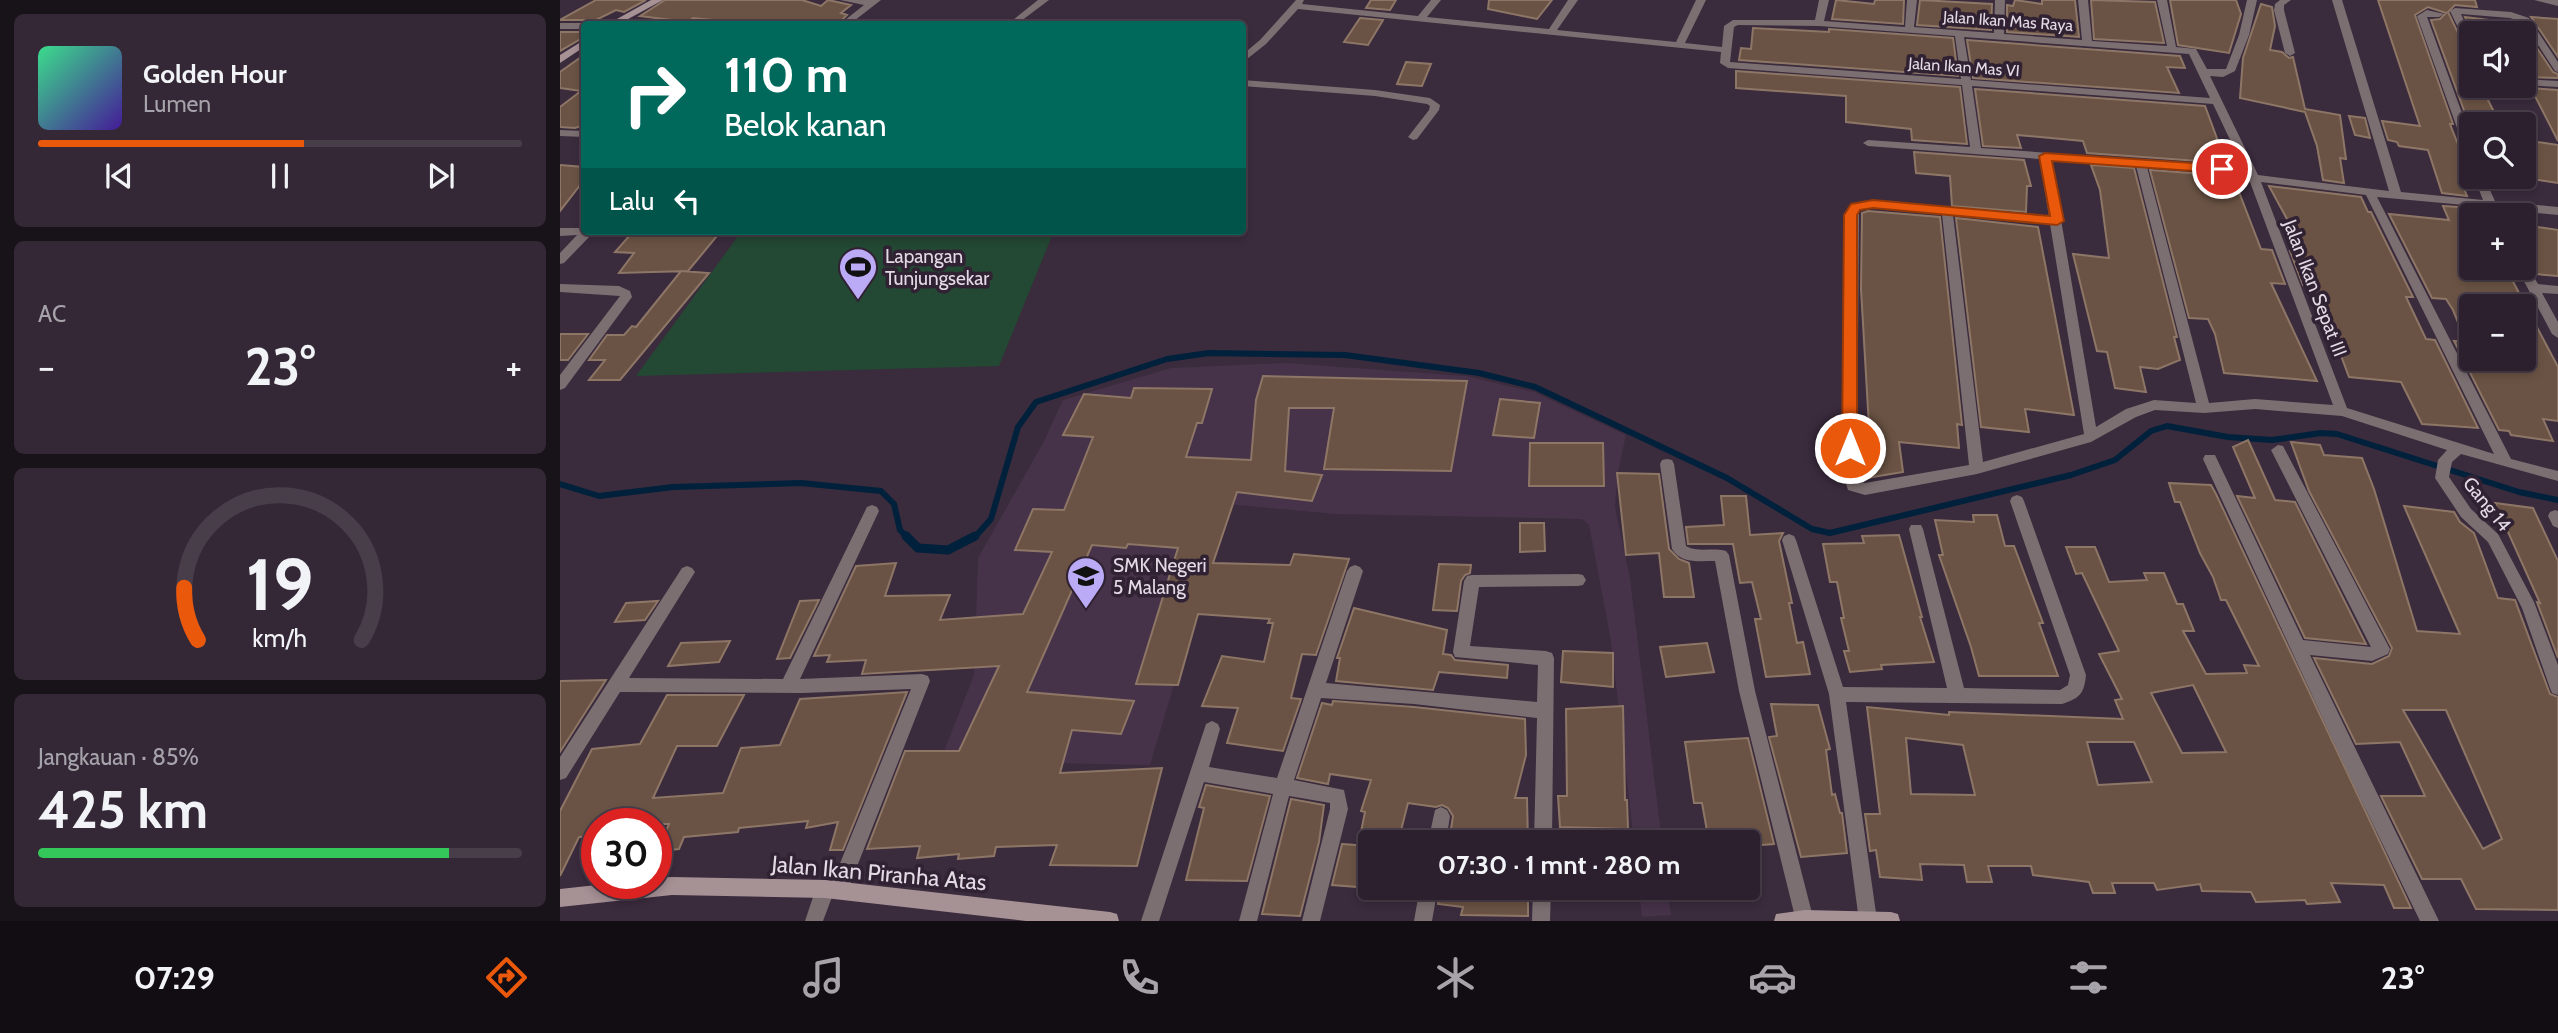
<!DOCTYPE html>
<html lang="id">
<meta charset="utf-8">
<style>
body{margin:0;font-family:Cabin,sans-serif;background:#342836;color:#f1f3f6;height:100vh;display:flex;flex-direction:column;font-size:26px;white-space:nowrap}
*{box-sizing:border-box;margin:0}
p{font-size:23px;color:#a6a3aa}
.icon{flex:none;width:38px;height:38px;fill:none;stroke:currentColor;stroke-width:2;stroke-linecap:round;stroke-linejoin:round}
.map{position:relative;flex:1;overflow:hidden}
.side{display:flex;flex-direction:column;gap:14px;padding:14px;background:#181219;width:560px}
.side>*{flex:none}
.top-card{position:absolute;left:21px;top:21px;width:665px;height:214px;border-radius:7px;box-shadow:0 4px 10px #0003,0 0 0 2px #483e4a;background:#00695c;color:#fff;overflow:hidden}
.buttons{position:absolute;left:1899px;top:21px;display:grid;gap:14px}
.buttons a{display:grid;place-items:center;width:77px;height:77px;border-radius:7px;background:#2c202e;box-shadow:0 4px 10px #0003,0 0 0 2px #483e4a;font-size:35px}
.speed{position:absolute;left:21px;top:808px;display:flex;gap:14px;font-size:35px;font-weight:700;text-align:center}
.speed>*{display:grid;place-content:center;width:91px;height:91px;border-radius:50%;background:#2c202e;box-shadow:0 4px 10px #0003,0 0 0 2px #483e4a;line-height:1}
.speed .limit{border:10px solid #d22;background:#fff;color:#111}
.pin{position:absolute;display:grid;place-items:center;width:60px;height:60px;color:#fff;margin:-30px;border:4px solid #fff;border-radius:50%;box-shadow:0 2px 7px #0007}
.me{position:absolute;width:77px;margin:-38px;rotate:0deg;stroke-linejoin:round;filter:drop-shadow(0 0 5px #0008)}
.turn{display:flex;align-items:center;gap:24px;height:147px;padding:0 28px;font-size:32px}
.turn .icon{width:91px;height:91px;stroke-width:2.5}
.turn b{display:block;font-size:49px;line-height:60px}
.then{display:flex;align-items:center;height:66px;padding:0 28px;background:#0003;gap:14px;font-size:26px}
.big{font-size:52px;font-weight:700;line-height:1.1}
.side .tile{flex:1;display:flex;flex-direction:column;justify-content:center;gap:10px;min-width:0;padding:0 24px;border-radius:10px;background:#342836}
.side .dial{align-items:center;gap:0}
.dial svg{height:182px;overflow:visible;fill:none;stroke:#483e4a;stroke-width:7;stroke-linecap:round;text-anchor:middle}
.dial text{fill:#f1f3f6;stroke:none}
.song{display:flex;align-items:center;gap:21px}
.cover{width:84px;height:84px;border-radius:10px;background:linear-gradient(135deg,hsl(150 70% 55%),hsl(260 70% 35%))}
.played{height:7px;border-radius:4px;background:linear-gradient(90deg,#ea580c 55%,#483e4a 55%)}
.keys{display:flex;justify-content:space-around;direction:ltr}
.heat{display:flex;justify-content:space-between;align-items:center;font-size:38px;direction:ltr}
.charge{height:10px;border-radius:5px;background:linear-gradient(90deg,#34c759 85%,#483e4a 0)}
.trip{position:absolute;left:798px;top:830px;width:402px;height:70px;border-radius:7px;background:#2c202e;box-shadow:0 4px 10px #0003,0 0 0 2px #483e4a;font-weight:700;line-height:70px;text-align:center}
.tabs{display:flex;height:112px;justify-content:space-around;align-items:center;background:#120d12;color:#a6a3aa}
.tabs .icon{width:49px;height:49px}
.tabs .current{color:#ea580c}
.tabs b{font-size:32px;color:#f1f3f6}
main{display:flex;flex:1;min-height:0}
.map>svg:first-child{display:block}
.built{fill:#463249}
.green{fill:#234833}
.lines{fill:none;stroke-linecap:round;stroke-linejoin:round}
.stream-far1{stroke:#00213c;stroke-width:6}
.stream{stroke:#00213c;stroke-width:9}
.building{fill:#6a5344;stroke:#8e7666;stroke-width:2;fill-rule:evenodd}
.street{fill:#7c6f71;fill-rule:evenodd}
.secondary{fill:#a69195;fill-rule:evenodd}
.route{fill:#ea580c;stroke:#983908;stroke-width:2}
.labels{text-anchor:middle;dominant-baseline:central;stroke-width:7;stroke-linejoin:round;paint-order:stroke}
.far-street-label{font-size:16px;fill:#e4dae6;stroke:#302133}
.poi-label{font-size:19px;fill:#e4dae6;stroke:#302133;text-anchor:start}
.street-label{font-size:19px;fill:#e4dae6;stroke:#302133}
.near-street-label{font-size:23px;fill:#e4dae6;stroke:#302133}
</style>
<main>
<section class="side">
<div class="tile">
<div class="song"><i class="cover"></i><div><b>Golden Hour</b><p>Lumen</p></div></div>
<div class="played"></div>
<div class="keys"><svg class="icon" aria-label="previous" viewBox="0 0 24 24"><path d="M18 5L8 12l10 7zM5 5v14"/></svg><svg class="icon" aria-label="pause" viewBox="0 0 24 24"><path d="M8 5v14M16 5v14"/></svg><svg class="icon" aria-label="next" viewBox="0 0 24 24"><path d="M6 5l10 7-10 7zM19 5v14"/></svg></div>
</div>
<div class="tile"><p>AC</p>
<div class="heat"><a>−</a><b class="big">23°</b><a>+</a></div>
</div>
<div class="tile dial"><svg viewBox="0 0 100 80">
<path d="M14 69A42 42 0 1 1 86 69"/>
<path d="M14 69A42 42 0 0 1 8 46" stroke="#ea580c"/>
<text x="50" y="56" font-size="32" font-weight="700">19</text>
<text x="50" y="72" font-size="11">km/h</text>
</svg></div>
<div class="tile"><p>Jangkauan · 85%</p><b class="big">425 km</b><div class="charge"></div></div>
</section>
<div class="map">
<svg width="1998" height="921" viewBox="0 0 1998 921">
<rect width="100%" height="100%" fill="#3a2b3d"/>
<path class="built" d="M726,363L906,376L974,392L1066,435L1058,472L1055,507L1070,578L1102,842H1074L1051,641L1029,525L1022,519L774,514L668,504L590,765L380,761L414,675L418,558L483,443L503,400L611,368Z
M1079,887H1107L1111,915L1082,917Z"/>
<path class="green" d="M400,231H494L439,366L76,376L178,236Z"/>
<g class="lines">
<path class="stream-far1" d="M0,484L39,496L113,487L241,483L321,491L334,504L340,530L348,538
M414,538L431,519L458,427L476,402L607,359L649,353L785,355L919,373L975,387L1167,478L1252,529L1270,533L1511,475L1555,460L1591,431L1607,426L1668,437L1712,440L1761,433L1777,434L1959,492L1998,500"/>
<path class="stream" d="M346,536L358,548L388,550L415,536"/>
</g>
<path class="building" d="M36,0H86L64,12L56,10L30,23L24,20H0Z
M105,0H242L261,6L268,0L291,5L281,13L287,15L278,24L244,22L240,24L214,22L195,24L133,18L128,22L80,16Z
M811,0H836L830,10L806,8Z
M929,0H992L977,19L928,9Z
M1276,0L1314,4L1315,0H1344L1343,24L1272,19Z
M1360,0L1432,4L1431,30L1357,25Z
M1455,0L1482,4V0H1515L1519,37L1447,32V5L1453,6Z
M1531,0L1595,2L1604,43L1534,39Z
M1610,0H1676L1681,14L1669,53L1618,45Z
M1818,0H1915L1917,7L1895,5L1888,12L1910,58H1907L1911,65V86H1921L1940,124H1909L1871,20L1880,19L1886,13L1868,7L1855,15L1893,124H1890L1912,180L1914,187L1903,186L1907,196L1882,193L1868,150L1839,146L1837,142L1828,140L1822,121L1860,126Z
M1701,4L1712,7L1715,26L1710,50L1722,52L1729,58L1733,57L1745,109L1780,115L1786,159L1780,158L1784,183L1763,180L1757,146L1745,112L1680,98L1683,58Z
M1905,17L1961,24L1993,72L1998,74V78L1964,77V33H1913Z
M1971,17L1998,19V57Z
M800,18L823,20L808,45L784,42Z
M1193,28L1269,32V29L1393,38L1398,76L1179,60L1181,48L1191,49Z
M24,32V37L0,51V32Z
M1407,40L1620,56L1625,68L1607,67L1619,93L1413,78Z
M24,55V125L15,128L0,127V107L21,91L0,88V72Z
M846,62L871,64L862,86L837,84Z
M1176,71L1400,87L1407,144L1352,140L1351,129L1286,122V96L1176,88Z
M1970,88L1998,90V141L1977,100Z
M1415,89L1645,106L1666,163L1527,153L1523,141L1457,135L1461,148L1423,146Z
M1789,116L1805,118L1810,138L1795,135Z
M1964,140L1998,145V183L1972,179L1964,157Z
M1354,152L1464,160L1471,186H1467L1466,212L1392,206L1390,176L1356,173Z
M0,165L24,167V180L0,211Z
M1531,165L1574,168L1617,337H1614L1620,360L1598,369L1580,367L1586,392L1555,388L1547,352L1537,351L1513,254L1549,258L1540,190Z
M1590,170L1671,176L1674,179L1701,249L1712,250L1725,284L1711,283L1757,381L1664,373L1655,334L1648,319L1629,318Z
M1709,186L1801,197L1808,212H1811L1853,297H1846L1866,339L1875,340L1918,428L1862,424L1841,382L1789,377L1755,286L1743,285L1730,251L1745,252Z
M1883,206L1913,208L1916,215H1911V269L1948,272L1998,367V421L1983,419L1993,441L1951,435L1949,431L1939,430L1894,341L1906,342L1893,310L1886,299L1872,298L1829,214L1889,220ZM1911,306H1964V359H1911Z
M1308,211L1380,217L1402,425L1397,424L1399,448L1339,442L1343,472L1301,479L1300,443L1310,444L1301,289L1302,213Z
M1396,218L1478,227L1514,415L1465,409L1469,432L1421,427Z
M1964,225L1998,230V276L1975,274L1969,264L1964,262Z
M96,231H135L132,235L157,236L128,271L59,273L74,253L55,252L70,235H93Z
M121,271L149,273L60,380H29L45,360H29L47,335H64L72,326L76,327Z
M0,334H28L8,360H0Z
M703,376L907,381L891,471L764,469L774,408H729L725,471L762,475L752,501L677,492L653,563L730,565L734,554L789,559L756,655L742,654L731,698L741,699L723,751L667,743L678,708L642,706L662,656L704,662L713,623H708L710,619L638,614L618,685L576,684L618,548L568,544L566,548L532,545L467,692L574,701L561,734L512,730L500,773L602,768L577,866L490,865L497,845L436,847L434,856L398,859L399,854L357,858L360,846L307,849L345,751H399L439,666L302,674L306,660L267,662L270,655L254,656L296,566L336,563L325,596L390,595L380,620L463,614L492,552L455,550L473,509L504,510L533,437L503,435L524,394L571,398L574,388L652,389L642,423H637L626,457L691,460L696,400Z
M940,399L980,403L974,438L933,435Z
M1688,440L1715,500L1735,502L1806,644L1745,638L1677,496L1695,498L1673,447Z
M1731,442L1760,445L1764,455L1802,458L1814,489L1857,631L1900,634L1844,506L1894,512L1900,522L1914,533L1938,598L1955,600L1990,694L1998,697V910L1916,909L1901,879H1862L1821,796H1865L1840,742L1796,744L1754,658L1812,664L1829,656L1832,648L1749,491ZM1843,710H1886L1942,839L1923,849Z
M970,443H1043L1044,486H969Z
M1057,473L1099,474L1109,549L1119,559L1129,563L1134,597H1104L1099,553L1066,555Z
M1609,483L1651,485L1656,494L1851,908H1834L1824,885L1771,883L1780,902L1747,904L1745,900L1696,902L1691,892L1642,891L1640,884L1597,890L1594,883H1552L1555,893H1533L1529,882L1473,875L1471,866H1428L1432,882H1407L1404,865L1360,864L1362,880L1320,877L1316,850L1310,851L1305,814H1320L1307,707L1389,715V712L1563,719L1555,700L1562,699L1539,654L1559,651L1522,573L1516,574L1506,547H1535L1549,582L1587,580L1584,573H1604L1617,604H1623L1634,631H1623L1646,674L1687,673L1684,665L1699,666L1666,600H1661L1653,577L1640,553L1620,502H1615ZM1633,685L1666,752L1622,753L1591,693ZM1346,738L1403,745L1415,795L1351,794ZM1527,742H1574L1592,782L1538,785Z
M1161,496H1186L1190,535L1223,533L1219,541L1232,603H1229L1237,643L1243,642L1250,674L1206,677L1195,619H1201L1192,582L1180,583L1173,544H1128L1126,527L1164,525Z
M1935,503L1973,508L1998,561V658L1977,602L1980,603Z
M1413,515H1437L1445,546H1454L1483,623H1479L1498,676H1419L1411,647L1379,555H1383L1375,520L1414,522Z
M960,523H984L985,551L960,552Z
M1339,535L1362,617H1360L1374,662L1321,665L1322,669L1290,672L1284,651H1289L1281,618H1284L1277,582H1270L1263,544L1304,543L1302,536Z
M879,564L911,565L910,573L905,575L901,581L897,611L873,610Z
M259,600L230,658L217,659L240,601Z
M98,601L85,620L55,622L66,603Z
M794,608L887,630L883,654L891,655L895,660L948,665L947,678L879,672L873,690L776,681L780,658H777Z
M170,641L159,662L108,666L121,643Z
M1147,643L1154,672L1106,677L1100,647Z
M1003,651L1053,653V687L1001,682Z
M46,680L0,752V681Z
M347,692L283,850H270L278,822L246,828L248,821L179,828L178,832L124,837L119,849L97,851L109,824H37V836L19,837L0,876V811L32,749L80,744L107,695H184L157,746H117L93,798L163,793L181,748L220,745L240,699Z
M773,701L854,707L965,719L966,755L955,798H967L968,842H889L893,816L888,808L882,805L876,807L848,803L838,842H799L805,812L801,811L811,780L770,774L768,784L737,778L762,703L772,705Z
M1211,704L1258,705L1270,749L1266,750L1272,795L1275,794L1280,813H1282L1287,853L1241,857L1209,737L1217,736Z
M1063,706L1065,800H1067L1068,829L1000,827L998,796H1007L1006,709Z
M1188,738L1214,844L1188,846V842H1149L1142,803H1134L1125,742Z
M646,785L710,796L687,881L626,880L644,808L639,807Z
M731,799L764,805L759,842L740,916L702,914Z
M782,844L810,846V888L772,885Z
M881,887L924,891V887H968V916L901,915L903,907L878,904Z"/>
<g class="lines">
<path class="street" d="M280,0H321L290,24H280L304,5Z
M478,0H489L457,24H448Z
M736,0H744L742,4L858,16L871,0H881L867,17L989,29L1008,0H1018L997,30L1116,42L1136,0H1146L1125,43L1162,47L1164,26L1173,20H1255L1259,0H1269L1264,21L1345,27L1347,0H1357L1354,27L1434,33L1435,0H1445L1444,34L1522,40L1518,0H1528L1532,41L1607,46L1597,0H1607L1616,47L1636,49L1647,69H1666L1679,35L1687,0H1697L1689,35L1675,71L1663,77L1650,76L1698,175L1829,191L1772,0H1782L1841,192L1923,200L1914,177H1924L1935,201L1998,207V215L1938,209L1941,215H1929L1926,207L1817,197L1951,459L1998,471V481L1901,454L1892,462L1889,477L1911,509L1938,534L1974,602L1998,665V695L1992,693L1990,688L1962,608L1928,542L1901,517L1875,478L1878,460L1887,450L1782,416L1695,409L1644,413L1595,410L1576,417L1531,442L1417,474L1305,495L1288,490L1283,474L1289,207L1313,201L1489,217L1480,159L1308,146L1303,143L1308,140L1410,147L1402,85L1168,68L1160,63L1161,52L738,9L706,44L682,63V55L700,40ZM1178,25L1259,26L1395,36L1401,79L1170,62L1174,27ZM1404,37L1629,54L1650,98L1411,80ZM1412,86L1653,104L1683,167L1421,148ZM1491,160L1576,166L1636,403L1594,400L1566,409L1536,427ZM1587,167L1687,174L1773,405L1695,399L1649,403ZM1701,182L1806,195L1934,454L1787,408ZM1313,207L1382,214L1409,465L1305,483L1299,482L1297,474L1299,211ZM1393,215L1490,224L1524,434L1423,462Z
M1720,0H1731L1724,5V10L1735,53L1730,56L1725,53L1714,10L1715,4Z
M1974,0H1998V6Z
M1895,8L1951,12L1969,18L1998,62V72L1995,71L1963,22L1950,18L1901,14L1911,36V49L1908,48L1890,11Z
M1867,10L1884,14L1879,17H1867L1911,138V156L1906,153L1857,16Z
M0,23H24L28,24H24V29H0Z
M1964,79L1998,81V87L1964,85Z
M682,80L815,90L870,98L880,105L879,110L857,139L853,140L848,137L869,110L870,106L867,104L815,96L682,86Z
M0,130L24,131V137L0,136Z
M0,228H24V231H40L31,235L4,263L0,264V253L17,235L0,236Z
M1964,264L1967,265L1978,284L1998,286V294L1982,293L1998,322V338L1992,334L1957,268H1964Z
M0,284L59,286L70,291L72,297L5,388L0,390V375L60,296L0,292Z
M1718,445L1723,446L1830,649L1828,654L1812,661L1750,655L1879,921H1860L1788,773L1643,459L1645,455H1655L1743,640L1811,647L1711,450Z
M1107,459L1112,460L1114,464L1126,546C1138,553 1153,547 1166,551L1169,555L1195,691L1254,921H1236L1179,691L1155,561C1139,561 1121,564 1112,549L1100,464L1102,460Z
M1457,495L1462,497L1464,501L1526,675C1524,694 1520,698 1502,704L1286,702L1317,920L1299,921L1269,694L1222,540L1224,536L1229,534L1234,536L1236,540L1283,687L1387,688L1349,529L1351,525H1361L1363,529L1404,688L1500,690L1508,685L1510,675L1450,501L1452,497Z
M312,505L317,507L319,511L240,679L362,674L368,676L370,681L285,897L278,899L272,897L263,921H245L258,882L265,880L272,883L351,689L242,693L60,692L6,778L0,780V757L122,568L127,566L132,568L135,572L69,678L223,679L305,511L307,507Z
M1995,510L1998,511V528L1993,526L1988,516L1990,512Z
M795,565L800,567L803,571L766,683L977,702L978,665L895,657L893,652L904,581L907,576L912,575L1018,574L1023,575L1026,580L1023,585L1018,586L919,587L910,646L986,651L992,653L994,658L992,842H974L977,718L854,704L761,698L734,780L784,790L788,809L760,921H742L770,809V803L729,796L697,921H679L713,794L644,782L599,921H581L646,724L652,721L658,724L660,729L649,767L717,778L787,571L790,567Z
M881,807L887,810L890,816L886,842H868L875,810Z
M860,887H878L872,921H854Z
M973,887H991L990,921H972Z"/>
<path class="secondary" d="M91,0H103L59,24H48Z
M24,40V47L0,63V55Z
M112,877L265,880L550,912L557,914L559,921H466L265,898L112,895L0,907V889L46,884H96V878Z
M1245,910L1331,912L1338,914L1340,921H1214L1216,914Z"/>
</g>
<path class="route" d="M1485,153L1662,165L1669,169L1662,173L1492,161L1504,221L1497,225L1313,208L1300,210L1297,215V448L1290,454L1284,452L1282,448L1284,215L1291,204L1313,200L1490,216L1479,156Z"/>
<defs>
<symbol id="stadium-pin" viewBox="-11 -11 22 30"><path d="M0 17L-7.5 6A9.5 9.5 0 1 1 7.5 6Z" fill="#bbaaf6" stroke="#302133"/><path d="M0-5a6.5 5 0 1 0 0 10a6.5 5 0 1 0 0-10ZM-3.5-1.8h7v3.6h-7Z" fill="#111"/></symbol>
<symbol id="school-pin" viewBox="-11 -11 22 30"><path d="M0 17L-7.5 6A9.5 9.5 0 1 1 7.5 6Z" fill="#bbaaf6" stroke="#302133"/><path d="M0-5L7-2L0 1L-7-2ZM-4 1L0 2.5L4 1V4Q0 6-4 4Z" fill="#111"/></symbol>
</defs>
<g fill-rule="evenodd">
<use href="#stadium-pin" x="276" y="245" width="44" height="60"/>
<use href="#school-pin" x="504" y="554" width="44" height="60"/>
</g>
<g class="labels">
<g class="far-street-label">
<text transform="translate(1448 21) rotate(4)">Jalan Ikan Mas Raya</text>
<text transform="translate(1404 67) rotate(4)">Jalan Ikan Mas VI</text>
</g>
<g class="poi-label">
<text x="325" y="256">Lapangan<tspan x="325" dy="22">Tunjungsekar</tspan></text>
<text x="553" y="565">SMK Negeri<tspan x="553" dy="22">5 Malang</tspan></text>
</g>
<g class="street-label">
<text transform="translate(1755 288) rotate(69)">Jalan Ikan Sepat III</text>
<text transform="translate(1927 504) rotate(51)">Gang 14</text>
</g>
<g class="near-street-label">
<text transform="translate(319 873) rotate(5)">Jalan Ikan Piranha Atas</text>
</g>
</g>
</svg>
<div class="buttons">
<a><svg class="icon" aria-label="sound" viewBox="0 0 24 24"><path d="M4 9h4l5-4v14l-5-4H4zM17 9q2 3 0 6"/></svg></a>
<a><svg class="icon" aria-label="search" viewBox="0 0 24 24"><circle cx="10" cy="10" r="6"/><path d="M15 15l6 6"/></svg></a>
<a>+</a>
<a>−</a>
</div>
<div class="speed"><div class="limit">30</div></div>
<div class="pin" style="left:1662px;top:169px;background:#d93025"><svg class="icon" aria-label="arrive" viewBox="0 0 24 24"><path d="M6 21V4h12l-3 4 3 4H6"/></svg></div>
<svg class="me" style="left:1290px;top:448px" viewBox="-20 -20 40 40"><circle r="17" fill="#ea580c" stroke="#fff" stroke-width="3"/><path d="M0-11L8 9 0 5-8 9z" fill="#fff"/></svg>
<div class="trip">07:30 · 1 mnt · 280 m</div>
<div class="top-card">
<div class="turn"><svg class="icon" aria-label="right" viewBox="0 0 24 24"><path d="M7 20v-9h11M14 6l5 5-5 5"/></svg><div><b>110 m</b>Belok kanan</div></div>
<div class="then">Lalu<svg class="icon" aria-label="left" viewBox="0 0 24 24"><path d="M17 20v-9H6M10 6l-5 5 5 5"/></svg></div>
</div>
</div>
</main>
<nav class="tabs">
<b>07:29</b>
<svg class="icon current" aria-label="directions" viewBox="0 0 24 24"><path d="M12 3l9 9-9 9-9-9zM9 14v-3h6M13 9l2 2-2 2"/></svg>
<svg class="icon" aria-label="music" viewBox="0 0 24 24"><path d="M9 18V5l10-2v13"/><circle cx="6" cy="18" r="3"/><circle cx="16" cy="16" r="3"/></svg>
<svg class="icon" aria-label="phone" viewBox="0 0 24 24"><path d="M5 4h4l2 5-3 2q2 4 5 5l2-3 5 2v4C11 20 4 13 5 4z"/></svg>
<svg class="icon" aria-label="climate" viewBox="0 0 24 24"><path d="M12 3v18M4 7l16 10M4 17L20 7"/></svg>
<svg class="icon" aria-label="car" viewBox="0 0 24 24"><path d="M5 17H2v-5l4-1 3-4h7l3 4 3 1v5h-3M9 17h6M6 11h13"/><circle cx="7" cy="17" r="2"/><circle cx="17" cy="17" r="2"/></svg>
<svg class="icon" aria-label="filters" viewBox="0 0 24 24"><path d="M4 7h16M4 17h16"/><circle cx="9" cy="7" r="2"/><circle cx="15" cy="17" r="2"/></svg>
<b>23°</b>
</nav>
